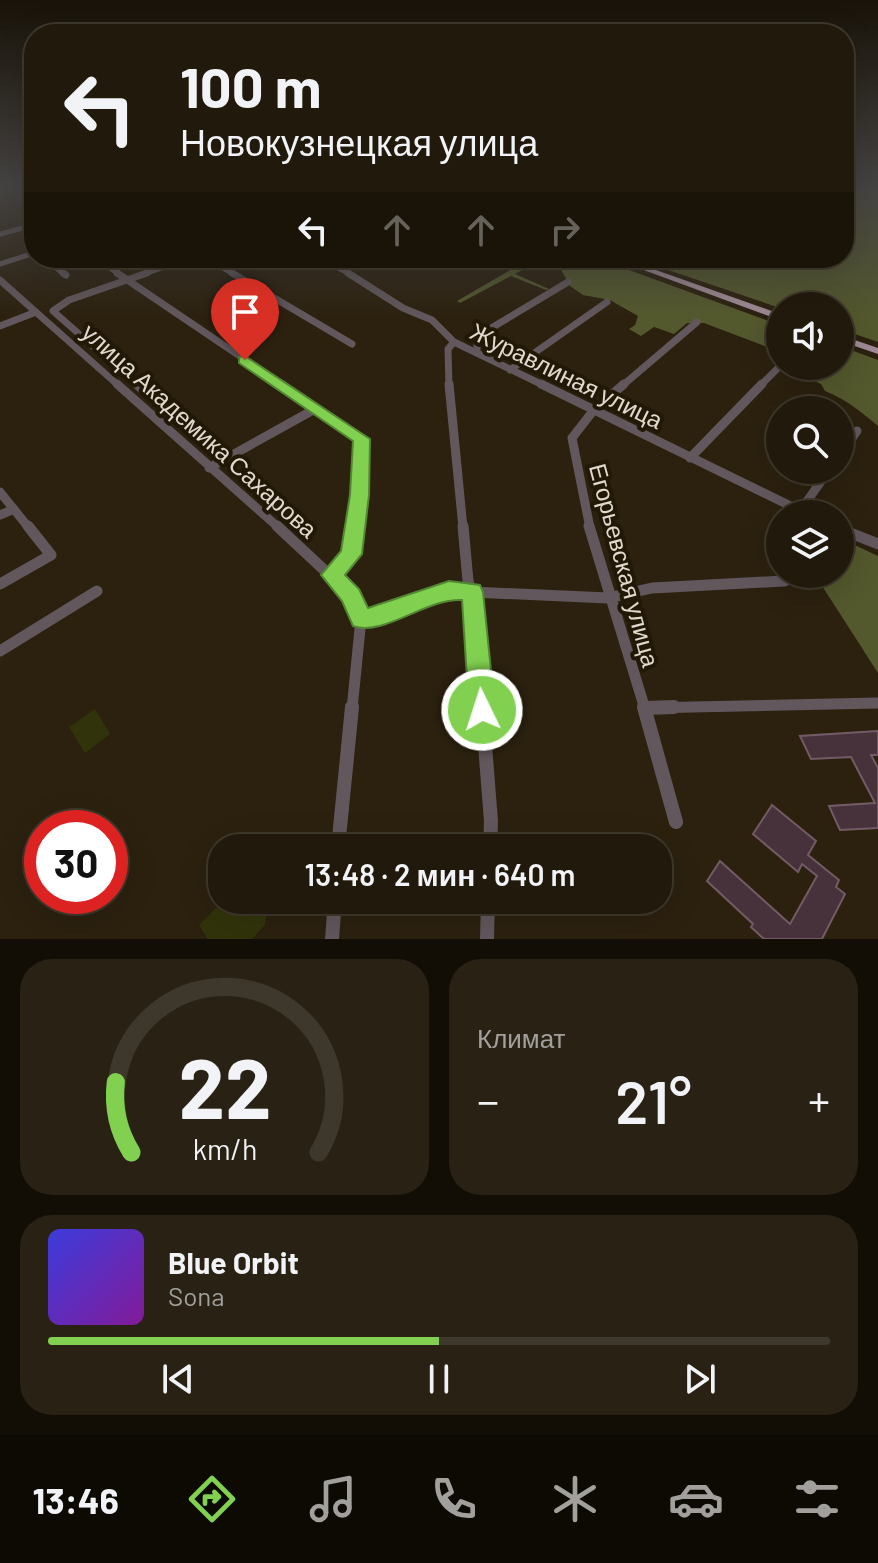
<!DOCTYPE html>
<html lang="ru">
<meta charset="utf-8">
<style>
body{margin:0;font-family:Barlow,sans-serif;background:#292214;color:#f1f3f6;height:100vh;display:flex;flex-direction:column;font-size:30px;white-space:nowrap}
*{box-sizing:border-box;margin:0}
p{font-size:26px;color:#a2a09d}
.icon{flex:none;width:44px;height:44px;fill:none;stroke:currentColor;stroke-width:2;stroke-linecap:round;stroke-linejoin:round}
.map{position:relative;height:939px;overflow:hidden}
.details{display:flex;flex-direction:column;gap:20px;padding:20px;background:#120e06;flex:1}
.details>*{flex:none}
.banner{position:absolute;left:24px;top:24px;width:830px;height:244px;border-radius:32px;box-shadow:0 8px 32px #0002,0 0 0 2px #3e382c;background:#21190b;color:#f1f3f6;overflow:hidden}
.fabs{position:absolute;left:766px;top:292px;display:grid;gap:16px}
.fabs a{display:grid;place-items:center;width:88px;height:88px;border-radius:50%;background:#21190b;box-shadow:0 8px 32px #0002,0 0 0 2px #3e382c;font-size:40px}
.speed{position:absolute;left:24px;top:810px;display:flex;gap:16px;font-size:40px;font-weight:700;text-align:center}
.speed>*{display:grid;place-content:center;width:104px;height:104px;border-radius:50%;background:#21190b;box-shadow:0 8px 32px #0002,0 0 0 2px #3e382c;line-height:1}
.speed .limit{border:12px solid #d22;background:#fff;color:#111}
.pin{position:absolute;display:grid;place-items:center;width:68px;height:68px;color:#fff;margin:-82px -34px;border-radius:50% 50% 50% 0;rotate:-45deg;box-shadow:0 0 8px #0007}
.pin .icon{rotate:45deg}
.me{position:absolute;width:88px;margin:-44px;rotate:356deg;stroke-linejoin:round;filter:drop-shadow(0 0 6px #0008)}
.turn{display:flex;align-items:center;gap:28px;height:168px;padding:0 24px;font-size:36px}
.turn .icon{width:104px;height:104px;stroke-width:2.5}
.turn b{display:block;font-size:56px;line-height:68px}
.lanes{display:flex;align-items:center;height:76px;padding:0 24px;background:#0003;justify-content:center;gap:40px;direction:ltr}
.lanes .off{opacity:.35}
.big{font-size:60px;font-weight:600;line-height:1.1}
.details .widget{flex:1;display:flex;flex-direction:column;justify-content:center;gap:12px;min-width:0;padding:0 28px;border-radius:32px;background:#292214}
.details .dial{align-items:center;gap:0}
.dial svg{height:208px;overflow:visible;fill:none;stroke:#3e382c;stroke-width:7;stroke-linecap:round;text-anchor:middle}
.dial text{fill:#f1f3f6;stroke:none}
.song{display:flex;align-items:center;gap:24px}
.cover{width:96px;height:96px;border-radius:12px;background:linear-gradient(135deg,hsl(240 70% 55%),hsl(290 70% 35%))}
.played{height:8px;border-radius:4px;background:linear-gradient(90deg,#81d050 50%,#3e382c 50%)}
.keys{display:flex;justify-content:space-around;direction:ltr}
.heat{display:flex;justify-content:space-between;align-items:center;font-size:44px;direction:ltr}
.details .tiles{flex:1;display:grid;gap:20px;grid-template-columns:1fr 1fr}
.widget:last-child{grid-column:span 2}
.trip{position:absolute;left:208px;top:834px;width:464px;height:80px;border-radius:32px;background:#21190b;box-shadow:0 8px 32px #0002,0 0 0 2px #3e382c;font-weight:600;line-height:80px;text-align:center}
.menu{display:flex;height:128px;justify-content:space-around;align-items:center;background:#0d0a04;color:#a2a09d}
.menu .icon{width:56px;height:56px}
.menu .current{color:#81d050}
.menu b{font-size:36px;color:#f1f3f6}
.map>svg:first-child{display:block}
.green{fill:#31340a}
.forest{fill:#53582d}
.building{fill:#47313b;stroke:#735b65;stroke-width:2}
.lines{fill:none;stroke-linecap:round;stroke-linejoin:round}
.minor-far4{stroke:#61575c;stroke-width:5}
.minor-far3{stroke:#61575c;stroke-width:7}
.minor-far2{stroke:#61575c;stroke-width:9}
.minor-far1{stroke:#61575c;stroke-width:11}
.minor{stroke:#61575c;stroke-width:14}
.major{fill:#9f8a95;fill-rule:evenodd}
.route{fill:#81d050;stroke:#548734;stroke-width:2}
.labels{text-anchor:middle;dominant-baseline:central;stroke-width:8;stroke-linejoin:round;paint-order:stroke}
.street-label{font-size:24px;fill:#e2dacf;stroke:#221806}
</style>
<div class="map">
<svg width="878" height="939" viewBox="0 0 878 939">
<rect width="100%" height="100%" fill="#2c210f"/>
<path class="green" d="M95,709L110,734L85,753L69,727Z
M224,900H269L265,925L252,939H208L199,925Z"/>
<path class="forest" d="M844,186H878V342L840,329V306L780,308L633,258H844Z
M531,258H596L780,325V363L775,350L704,323H687L674,334L654,327L641,336L629,329L635,325L638,316L610,300L583,295L570,286L559,266L546,260H540L515,274L549,289L546,290L511,276L460,303L457,301Z
M840,346L878,360V426C860,411 847,400 825,391L821,384L783,366H840Z
M842,539L878,556V673L817,578L820,574H840Z"/>
<path class="building" d="M878,731V755H871L878,768V828L840,830L829,806L875,803L851,757L811,759L800,736Z
M772,805L816,841L808,855L839,880L836,887L845,894L822,939H764L751,927L753,924L707,881L720,861L790,924L817,876L802,864L798,872L753,834Z"/>
<g class="lines">
<path class="minor-far4" d="M0,234L34,225
M44,258L65,275
M96,258L120,275
M207,258L235,275
M319,258L352,275
M0,264L34,253
M106,265L126,258
M142,275L189,258"/>
<path class="minor-far3" d="M63,273L66,275
M117,273L284,386
M232,273L352,344
M348,273L403,308L432,320L454,342L545,386
M0,280L119,386
M0,326L36,312
M477,353V341L488,330L568,282
M510,370L607,302
M138,386L53,311L69,300L147,273
M449,386L448,349L454,342
M622,386L697,322
M760,386L779,367"/>
<path class="minor-far2" d="M117,384L279,528
M136,384L172,416
M281,384L362,439L354,528
M449,384L463,528
M541,384L807,514
M840,455L857,431
M690,458L762,384
M209,468L315,409
M0,492L29,528
M800,511L829,470
M0,515L14,509
M590,528L572,438L593,411L624,384"/>
<path class="minor-far1" d="M277,526L351,595L361,619L352,709
M463,526L468,581L474,602L482,709
M589,526L645,709
M840,529L878,544
M332,575L351,554L355,526
M0,584L51,555L28,526
M361,619L449,591L608,598L652,588L784,581L802,574
M0,651L97,591
M645,708L878,703"/>
<path class="minor" d="M482,707L491,821L490,848
M644,707L676,822
M645,708L674,707
M338,848L352,707
M332,939L335,900
M487,939L488,900"/>
<path class="major" d="M611,258H622L780,314V320Z
M840,335L878,348V354L840,341Z"/>
</g>
<linearGradient id="sky" x2="0" y2="1"><stop stop-color="#181208"/><stop offset="0.59" stop-color="#454342"/><stop offset="1" stop-color="#454342" stop-opacity="0"/></linearGradient>
<rect width="878" height="317" fill="url(#sky)"/>
<path class="route" d="M245,356L370,439L369,495L362,554L345,575L359,589L368,608L449,581L480,585L483,592L495,710L491,718L482,722L473,718L469,710L462,600C426,598 384,637 353,626L342,601L321,575L341,551L350,495L353,441L239,363V357Z"/>
<g class="labels">
<g class="street-label">
<text transform="translate(567 375) rotate(26)">Журавлиная улица</text>
<text transform="translate(200 430) rotate(42)">улица Академика Сахарова</text>
<text transform="translate(625 565) rotate(75)">Егорьевская улица</text>
</g>
</g>
</svg>
<div class="fabs">
<a><svg class="icon" aria-label="sound" viewBox="0 0 24 24"><path d="M4 9h4l5-4v14l-5-4H4zM17 9q2 3 0 6"/></svg></a>
<a><svg class="icon" aria-label="search" viewBox="0 0 24 24"><circle cx="10" cy="10" r="6"/><path d="M15 15l6 6"/></svg></a>
<a><svg class="icon" aria-label="layers" viewBox="0 0 24 24"><path d="M12 4l9 5-9 5-9-5zM3 14l9 5 9-5"/></svg></a>
</div>
<div class="speed"><div class="limit">30</div></div>
<div class="pin" style="left:245px;top:360px;background:#d93025"><svg class="icon" aria-label="arrive" viewBox="0 0 24 24"><path d="M6 21V4h12l-3 4 3 4H6"/></svg></div>
<svg class="me" style="left:482px;top:710px" viewBox="-20 -20 40 40"><circle r="17" fill="#81d050" stroke="#fff" stroke-width="3"/><path d="M0-11L8 9 0 5-8 9z" fill="#fff"/></svg>
<div class="trip">13:48 · 2 мин · 640 m</div>
<div class="banner">
<div class="turn"><svg class="icon" aria-label="left" viewBox="0 0 24 24"><path d="M17 20v-9H6M10 6l-5 5 5 5"/></svg><div><b>100 m</b>Новокузнецкая улица</div></div>
<div class="lanes"><svg class="icon" aria-label="left" viewBox="0 0 24 24"><path d="M17 20v-9H6M10 6l-5 5 5 5"/></svg><svg class="icon off" aria-label="ahead" viewBox="0 0 24 24"><path d="M12 20V5M6 11l6-6 6 6"/></svg><svg class="icon off" aria-label="ahead" viewBox="0 0 24 24"><path d="M12 20V5M6 11l6-6 6 6"/></svg><svg class="icon off" aria-label="right" viewBox="0 0 24 24"><path d="M7 20v-9h11M14 6l5 5-5 5"/></svg></div>
</div>
</div>
<section class="details">
<div class="tiles">
<div class="widget dial"><svg viewBox="0 0 100 80">
<path d="M14 69A42 42 0 1 1 86 69"/>
<path d="M14 69A42 42 0 0 1 8 42" stroke="#81d050"/>
<text x="50" y="56" font-size="32" font-weight="700">22</text>
<text x="50" y="72" font-size="11">km/h</text>
</svg></div>
<div class="widget"><p>Климат</p>
<div class="heat"><a>−</a><b class="big">21°</b><a>+</a></div>
</div>
<div class="widget">
<div class="song"><i class="cover"></i><div><b>Blue Orbit</b><p>Sona</p></div></div>
<div class="played"></div>
<div class="keys"><svg class="icon" aria-label="previous" viewBox="0 0 24 24"><path d="M18 5L8 12l10 7zM5 5v14"/></svg><svg class="icon" aria-label="pause" viewBox="0 0 24 24"><path d="M8 5v14M16 5v14"/></svg><svg class="icon" aria-label="next" viewBox="0 0 24 24"><path d="M6 5l10 7-10 7zM19 5v14"/></svg></div>
</div>
</div>
</section>
<nav class="menu">
<b>13:46</b>
<svg class="icon current" aria-label="directions" viewBox="0 0 24 24"><path d="M12 3l9 9-9 9-9-9zM9 14v-3h6M13 9l2 2-2 2"/></svg>
<svg class="icon" aria-label="music" viewBox="0 0 24 24"><path d="M9 18V5l10-2v13"/><circle cx="6" cy="18" r="3"/><circle cx="16" cy="16" r="3"/></svg>
<svg class="icon" aria-label="phone" viewBox="0 0 24 24"><path d="M5 4h4l2 5-3 2q2 4 5 5l2-3 5 2v4C11 20 4 13 5 4z"/></svg>
<svg class="icon" aria-label="climate" viewBox="0 0 24 24"><path d="M12 3v18M4 7l16 10M4 17L20 7"/></svg>
<svg class="icon" aria-label="car" viewBox="0 0 24 24"><path d="M5 17H2v-5l4-1 3-4h7l3 4 3 1v5h-3M9 17h6M6 11h13"/><circle cx="7" cy="17" r="2"/><circle cx="17" cy="17" r="2"/></svg>
<svg class="icon" aria-label="filters" viewBox="0 0 24 24"><path d="M4 7h16M4 17h16"/><circle cx="9" cy="7" r="2"/><circle cx="15" cy="17" r="2"/></svg>
</nav>
